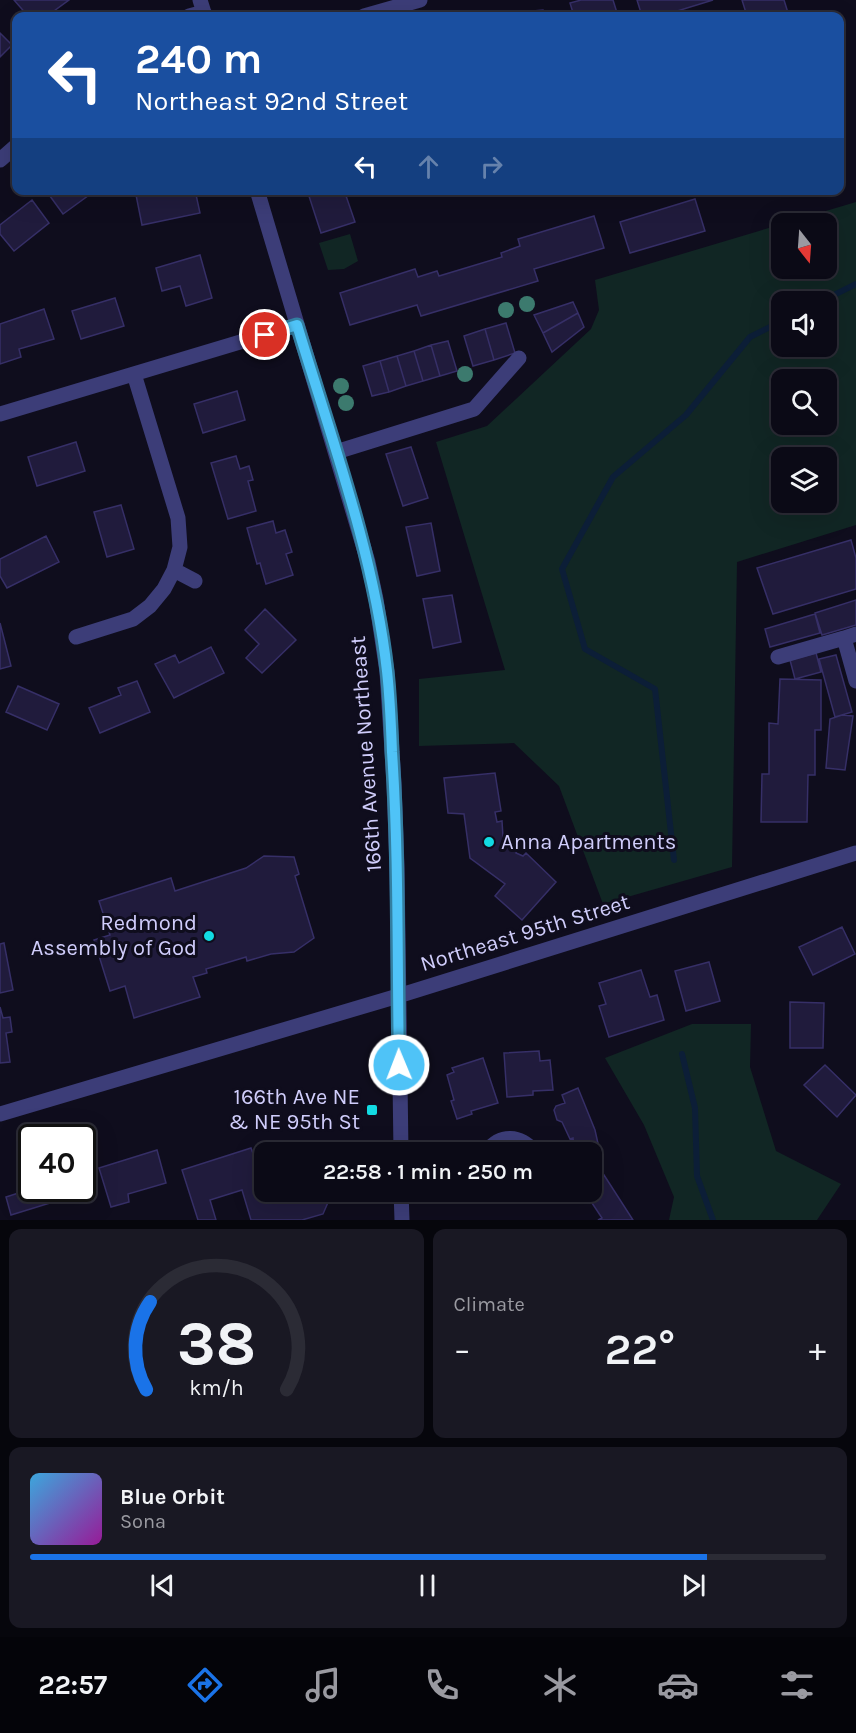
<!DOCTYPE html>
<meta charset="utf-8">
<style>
body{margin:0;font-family:Karla,sans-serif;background:#191823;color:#f1f3f6;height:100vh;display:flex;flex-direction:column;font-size:22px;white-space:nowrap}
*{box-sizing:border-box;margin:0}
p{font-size:20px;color:#9a9aa1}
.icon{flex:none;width:33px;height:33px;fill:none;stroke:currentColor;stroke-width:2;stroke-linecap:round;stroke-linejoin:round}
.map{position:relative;height:1220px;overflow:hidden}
.drawer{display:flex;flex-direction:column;gap:9px;padding:9px;background:#06060c;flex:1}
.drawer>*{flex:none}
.hud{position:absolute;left:12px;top:12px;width:832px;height:183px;border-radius:12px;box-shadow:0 6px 24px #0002,0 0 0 2px #2b2b35;background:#1a4fa0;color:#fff;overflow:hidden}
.needle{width:39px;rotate:163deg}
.controls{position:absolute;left:771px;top:213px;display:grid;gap:12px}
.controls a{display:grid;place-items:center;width:66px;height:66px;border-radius:12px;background:#0b0a16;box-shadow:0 6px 24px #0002,0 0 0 2px #2b2b35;font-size:30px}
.speed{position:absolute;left:18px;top:1124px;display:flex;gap:12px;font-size:30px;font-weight:700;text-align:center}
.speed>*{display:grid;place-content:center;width:78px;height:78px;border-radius:50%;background:#0b0a16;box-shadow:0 6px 24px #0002,0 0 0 2px #2b2b35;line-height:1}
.speed .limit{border:3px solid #111;border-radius:9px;background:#fff;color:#111}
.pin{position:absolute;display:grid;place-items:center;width:51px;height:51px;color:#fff;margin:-26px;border:3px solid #fff;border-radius:50%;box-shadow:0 2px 6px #0007}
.me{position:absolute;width:66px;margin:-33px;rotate:359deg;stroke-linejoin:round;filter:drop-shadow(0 0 4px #0008)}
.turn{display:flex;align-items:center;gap:21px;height:126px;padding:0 24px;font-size:27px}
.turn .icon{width:78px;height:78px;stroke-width:2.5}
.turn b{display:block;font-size:42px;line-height:51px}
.lanes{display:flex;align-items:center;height:57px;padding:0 24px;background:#0003;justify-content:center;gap:30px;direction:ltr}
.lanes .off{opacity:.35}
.big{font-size:45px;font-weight:600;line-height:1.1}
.drawer .widget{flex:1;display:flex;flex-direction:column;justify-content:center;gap:9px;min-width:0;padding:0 21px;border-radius:12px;background:#191823}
.drawer .dial{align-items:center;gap:0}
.dial svg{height:156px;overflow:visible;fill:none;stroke:#2b2b35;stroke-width:7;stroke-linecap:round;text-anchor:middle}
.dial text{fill:#f1f3f6;stroke:none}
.song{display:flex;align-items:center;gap:18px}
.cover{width:72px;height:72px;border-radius:9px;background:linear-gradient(135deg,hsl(200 70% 55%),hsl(300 70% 35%))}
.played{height:6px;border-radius:3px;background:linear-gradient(90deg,#1a73e8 85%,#2b2b35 85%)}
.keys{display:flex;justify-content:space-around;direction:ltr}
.heat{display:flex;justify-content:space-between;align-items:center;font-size:33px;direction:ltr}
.drawer .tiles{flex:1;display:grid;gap:9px;grid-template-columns:1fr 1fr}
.widget:last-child{grid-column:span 2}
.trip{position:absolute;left:254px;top:1142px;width:348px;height:60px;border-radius:12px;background:#0b0a16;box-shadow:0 6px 24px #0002,0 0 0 2px #2b2b35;font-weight:600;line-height:60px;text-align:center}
.tabs{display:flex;height:96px;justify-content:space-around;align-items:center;background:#040409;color:#9a9aa1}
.tabs .icon{width:42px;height:42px}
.tabs .active{color:#1a73e8}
.tabs b{font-size:27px;color:#f1f3f6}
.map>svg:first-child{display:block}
.green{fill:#112624;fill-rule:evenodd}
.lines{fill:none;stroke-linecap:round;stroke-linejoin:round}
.stream{stroke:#0c1e37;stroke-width:6}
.building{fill:#201b3c;stroke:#362f67;stroke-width:1.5}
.minor{stroke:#3c3d78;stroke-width:15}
.tree{fill:#3c7a6e}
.route-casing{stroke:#337fa1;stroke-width:15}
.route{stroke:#4fc3f7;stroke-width:10}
.poi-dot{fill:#12dbe3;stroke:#0f0d1d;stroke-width:2}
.labels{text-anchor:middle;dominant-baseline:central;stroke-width:6;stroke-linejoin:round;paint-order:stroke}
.street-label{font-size:22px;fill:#d0cdfb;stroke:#0f0d1d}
.poi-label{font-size:22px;fill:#d0cdfb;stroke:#0f0d1d;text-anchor:end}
</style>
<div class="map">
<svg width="856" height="1220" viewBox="0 0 856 1220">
<rect width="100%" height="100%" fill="#0f0d1d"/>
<path class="green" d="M856,202V525L737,562L732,867L603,904L559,786L514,743L419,746V679L505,670L436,442L487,426L591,329L599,310L595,280ZM782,224H826V268H782ZM782,302H826V346H782ZM782,380H826V424H782ZM782,458H826V502H782Z
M350,234L358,261L344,269L328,270L319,243Z
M692,1024H751L750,1067L776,1151L841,1184L817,1220H669L674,1197L644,1125L605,1058Z"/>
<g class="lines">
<path class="stream" d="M820,302L856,284
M674,860L655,689L585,649L562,569L613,477L686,415L750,337L782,321
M682,1054L695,1108L697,1176L713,1220"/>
</g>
<path class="building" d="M14,0H69L47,16H28Z
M581,0H613L618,16H574L570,3Z
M637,0H713L661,16H642Z
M742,0H784L789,16H747Z
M543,10L544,16H511V13Z
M0,33L12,45L0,57Z
M49,190H96L63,214L47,192Z
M135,190H195L200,213L142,225Z
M307,190H344L355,222L321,233Z
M695,199L705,231L630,253L620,222Z
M32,200L49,223L14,251L0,234V225Z
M594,216L604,248L534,269L538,281L421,316L417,305L350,325L340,293L415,269L418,277L437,271L439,276L502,257L501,253L520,246L518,239Z
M200,255L212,298L186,306L180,286L162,291L156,268Z
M115,298L124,326L81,339L72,311Z
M573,302L578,313L543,333L534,315Z
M44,309L54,339L19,349L21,357L0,364V324Z
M578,313L584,327L552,352L543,333Z
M506,323L515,353L494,360L485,329Z
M485,329L494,360L473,366L464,336Z
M448,341L457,371L440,376L431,345Z
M431,345L440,376L423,381L414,351Z
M414,351L423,381L406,386L397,356Z
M397,356L406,386L389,392L380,361Z
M380,361L389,392L372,396L363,366Z
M237,391L245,420L203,433L194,404Z
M76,442L85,471L37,486L28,457Z
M411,447L428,498L403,506L386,454Z
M236,456L240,469L249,466L253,480L248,481L256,511L228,519L211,463Z
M121,505L134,549L107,557L94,512Z
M273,521L276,533L285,530L292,552L286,554L293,575L266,584L260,563L257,564L247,528Z
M431,523L440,571L417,576L406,527Z
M46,536L59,562L7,588L0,576V559Z
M851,540L856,558V589L773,614L757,568Z
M452,595L461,642L433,648L423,599Z
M856,600V625L822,635L815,613Z
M265,609L296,640L262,673L246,658L259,644L245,630Z
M815,614L820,633L770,647L765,629Z
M0,623L11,666L0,669Z
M211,647L224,673L174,698L155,664L175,655L179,663Z
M816,653L821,672L795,679L790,660Z
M836,655L852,712L835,717L819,659Z
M780,679L821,680V730H815V775H808L807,822H761L762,774H769V723L778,724Z
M137,681L150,712L100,733L89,708L121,695L118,688Z
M18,686L59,704L47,730L6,712Z
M842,715L853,716L845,770L826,768L830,719Z
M495,773L501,811L495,812L497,822L502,821L503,837L517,847L516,853L523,856L526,853L556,882L522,920L495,896L505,884L470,858L464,814L448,813L444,778Z
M264,856L294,857L299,874L295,876L314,938L294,952L271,954L247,961L246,957L206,969L207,973L193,977L200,997L134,1018L125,986L110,991L94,940L110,935L99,901L171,878L175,891L246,868Z
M842,927L855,954L813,975L799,947Z
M4,943L13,990L0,993V944Z
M709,962L720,1001L686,1011L675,971Z
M641,970L650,997L657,995L664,1020L609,1037L599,1006L606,1004L599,983Z
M790,1002L824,1003L823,1048H790Z
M0,1007L3,1018L10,1017L12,1032L6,1033L10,1062L0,1063Z
M539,1051L540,1061L550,1060L553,1090L533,1091V1095L507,1097L504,1053Z
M483,1058L498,1103L471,1111L472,1114L457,1119L451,1101L454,1100L447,1075L454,1072L452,1068Z
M825,1065L856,1095L837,1117L804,1085Z
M578,1088L595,1130L601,1157L591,1159V1152H575L573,1138L570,1139L562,1122L557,1120L554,1110L556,1106L565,1103L562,1095Z
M303,1145L315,1152H279Z
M32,1147V1188H60L63,1199L11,1215L6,1197L31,1189L20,1150Z
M251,1148L255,1159L264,1156V1191H333L323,1214L302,1220H251L242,1190L210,1200L216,1220H198L182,1170Z
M157,1150L166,1183L128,1194L129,1202L111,1207L99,1168Z
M604,1175L633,1220H598L602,1218L584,1191H591V1183Z"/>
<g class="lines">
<path class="minor" d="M200,0L205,16
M189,16L204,12
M364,16L420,0
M0,160L16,146
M257,190L368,562L376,599L387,672L394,783L397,867L401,1152
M0,414L297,325
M336,452L474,409L519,358
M174,570L195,581
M856,634L844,638L856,681
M76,637L133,619L150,606L164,589L174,570L180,547L178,518L134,374
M778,657L844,638
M0,1114L398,996L856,853
M486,1152C501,1133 520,1135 535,1152
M401,1191L402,1220
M493,1191C504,1197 516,1198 527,1191"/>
</g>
<g class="tree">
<circle cx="527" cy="304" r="8"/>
<circle cx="506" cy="310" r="8"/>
<circle cx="465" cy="374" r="8"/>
<circle cx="341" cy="386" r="8"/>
<circle cx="346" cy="403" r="8"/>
</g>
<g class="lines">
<defs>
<path id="route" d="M265,335L297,325C331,437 374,554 387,671C390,698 391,725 392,752C399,856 397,961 399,1065"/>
</defs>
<use href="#route" class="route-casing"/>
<use href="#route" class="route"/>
</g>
<g class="poi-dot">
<circle cx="489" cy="842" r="6"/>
<circle cx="209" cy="936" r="6"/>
<rect x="366" y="1104" width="12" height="12" rx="3"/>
</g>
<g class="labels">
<g class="street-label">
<text transform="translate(366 754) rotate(-94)">166th Avenue Northeast</text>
<text transform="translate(525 933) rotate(-17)">Northeast 95th Street</text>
</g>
<g class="poi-label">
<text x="501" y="842" text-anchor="start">Anna Apartments</text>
<text x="197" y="923">Redmond<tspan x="197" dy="25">Assembly of God</tspan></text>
<text x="360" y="1097">166th Ave NE<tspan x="360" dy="25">&amp; NE 95th St</tspan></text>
</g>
</g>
</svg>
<div class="controls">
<a><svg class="needle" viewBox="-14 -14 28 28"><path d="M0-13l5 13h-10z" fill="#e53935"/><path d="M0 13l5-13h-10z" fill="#9a9aa1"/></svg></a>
<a><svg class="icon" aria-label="sound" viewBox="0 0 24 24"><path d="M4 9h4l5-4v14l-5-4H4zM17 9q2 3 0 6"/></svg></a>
<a><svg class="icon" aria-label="search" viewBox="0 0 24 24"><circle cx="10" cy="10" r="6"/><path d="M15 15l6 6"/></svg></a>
<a><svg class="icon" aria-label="layers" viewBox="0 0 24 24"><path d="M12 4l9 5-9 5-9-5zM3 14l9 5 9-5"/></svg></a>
</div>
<div class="speed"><div class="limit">40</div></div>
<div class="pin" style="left:265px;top:335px;background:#d93025"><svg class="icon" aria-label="arrive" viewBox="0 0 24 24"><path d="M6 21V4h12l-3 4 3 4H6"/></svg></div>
<svg class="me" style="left:399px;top:1065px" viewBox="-20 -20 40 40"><circle r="17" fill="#4fc3f7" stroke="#fff" stroke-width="3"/><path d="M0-11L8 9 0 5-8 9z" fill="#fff"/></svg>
<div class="trip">22:58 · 1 min · 250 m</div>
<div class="hud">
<div class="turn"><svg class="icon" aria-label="left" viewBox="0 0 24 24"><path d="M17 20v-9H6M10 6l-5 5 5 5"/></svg><div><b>240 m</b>Northeast 92nd Street</div></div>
<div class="lanes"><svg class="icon" aria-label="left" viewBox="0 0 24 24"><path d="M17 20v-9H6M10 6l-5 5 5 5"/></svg><svg class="icon off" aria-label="ahead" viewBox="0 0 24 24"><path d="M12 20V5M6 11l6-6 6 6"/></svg><svg class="icon off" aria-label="right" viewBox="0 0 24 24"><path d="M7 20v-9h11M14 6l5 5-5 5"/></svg></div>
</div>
</div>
<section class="drawer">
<div class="tiles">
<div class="widget dial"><svg viewBox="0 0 100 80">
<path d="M14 69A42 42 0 1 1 86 69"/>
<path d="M14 69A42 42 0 0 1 16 24" stroke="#1a73e8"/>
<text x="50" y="56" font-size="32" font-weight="700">38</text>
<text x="50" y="72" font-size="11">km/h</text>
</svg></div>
<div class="widget"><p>Climate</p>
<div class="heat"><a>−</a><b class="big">22°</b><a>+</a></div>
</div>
<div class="widget">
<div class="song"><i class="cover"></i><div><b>Blue Orbit</b><p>Sona</p></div></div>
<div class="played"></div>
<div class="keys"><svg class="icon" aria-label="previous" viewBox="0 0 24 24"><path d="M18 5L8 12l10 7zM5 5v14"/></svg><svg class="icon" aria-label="pause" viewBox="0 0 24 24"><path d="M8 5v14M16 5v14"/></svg><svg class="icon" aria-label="next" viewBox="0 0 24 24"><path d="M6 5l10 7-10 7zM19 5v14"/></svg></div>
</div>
</div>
</section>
<nav class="tabs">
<b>22:57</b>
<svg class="icon active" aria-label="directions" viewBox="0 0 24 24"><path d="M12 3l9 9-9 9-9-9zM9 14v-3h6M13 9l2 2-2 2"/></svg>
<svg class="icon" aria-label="music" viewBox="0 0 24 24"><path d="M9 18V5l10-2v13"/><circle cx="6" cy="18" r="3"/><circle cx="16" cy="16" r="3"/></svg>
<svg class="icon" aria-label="phone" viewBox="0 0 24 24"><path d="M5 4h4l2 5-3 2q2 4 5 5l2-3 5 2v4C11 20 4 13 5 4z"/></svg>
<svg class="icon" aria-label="climate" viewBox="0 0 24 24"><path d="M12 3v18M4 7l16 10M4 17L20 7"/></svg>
<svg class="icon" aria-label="car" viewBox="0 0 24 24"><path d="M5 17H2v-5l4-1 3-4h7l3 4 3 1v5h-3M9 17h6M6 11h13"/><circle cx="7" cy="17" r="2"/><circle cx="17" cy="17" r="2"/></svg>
<svg class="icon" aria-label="filters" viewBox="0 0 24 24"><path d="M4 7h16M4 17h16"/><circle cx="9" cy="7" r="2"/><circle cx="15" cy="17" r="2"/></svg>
</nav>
